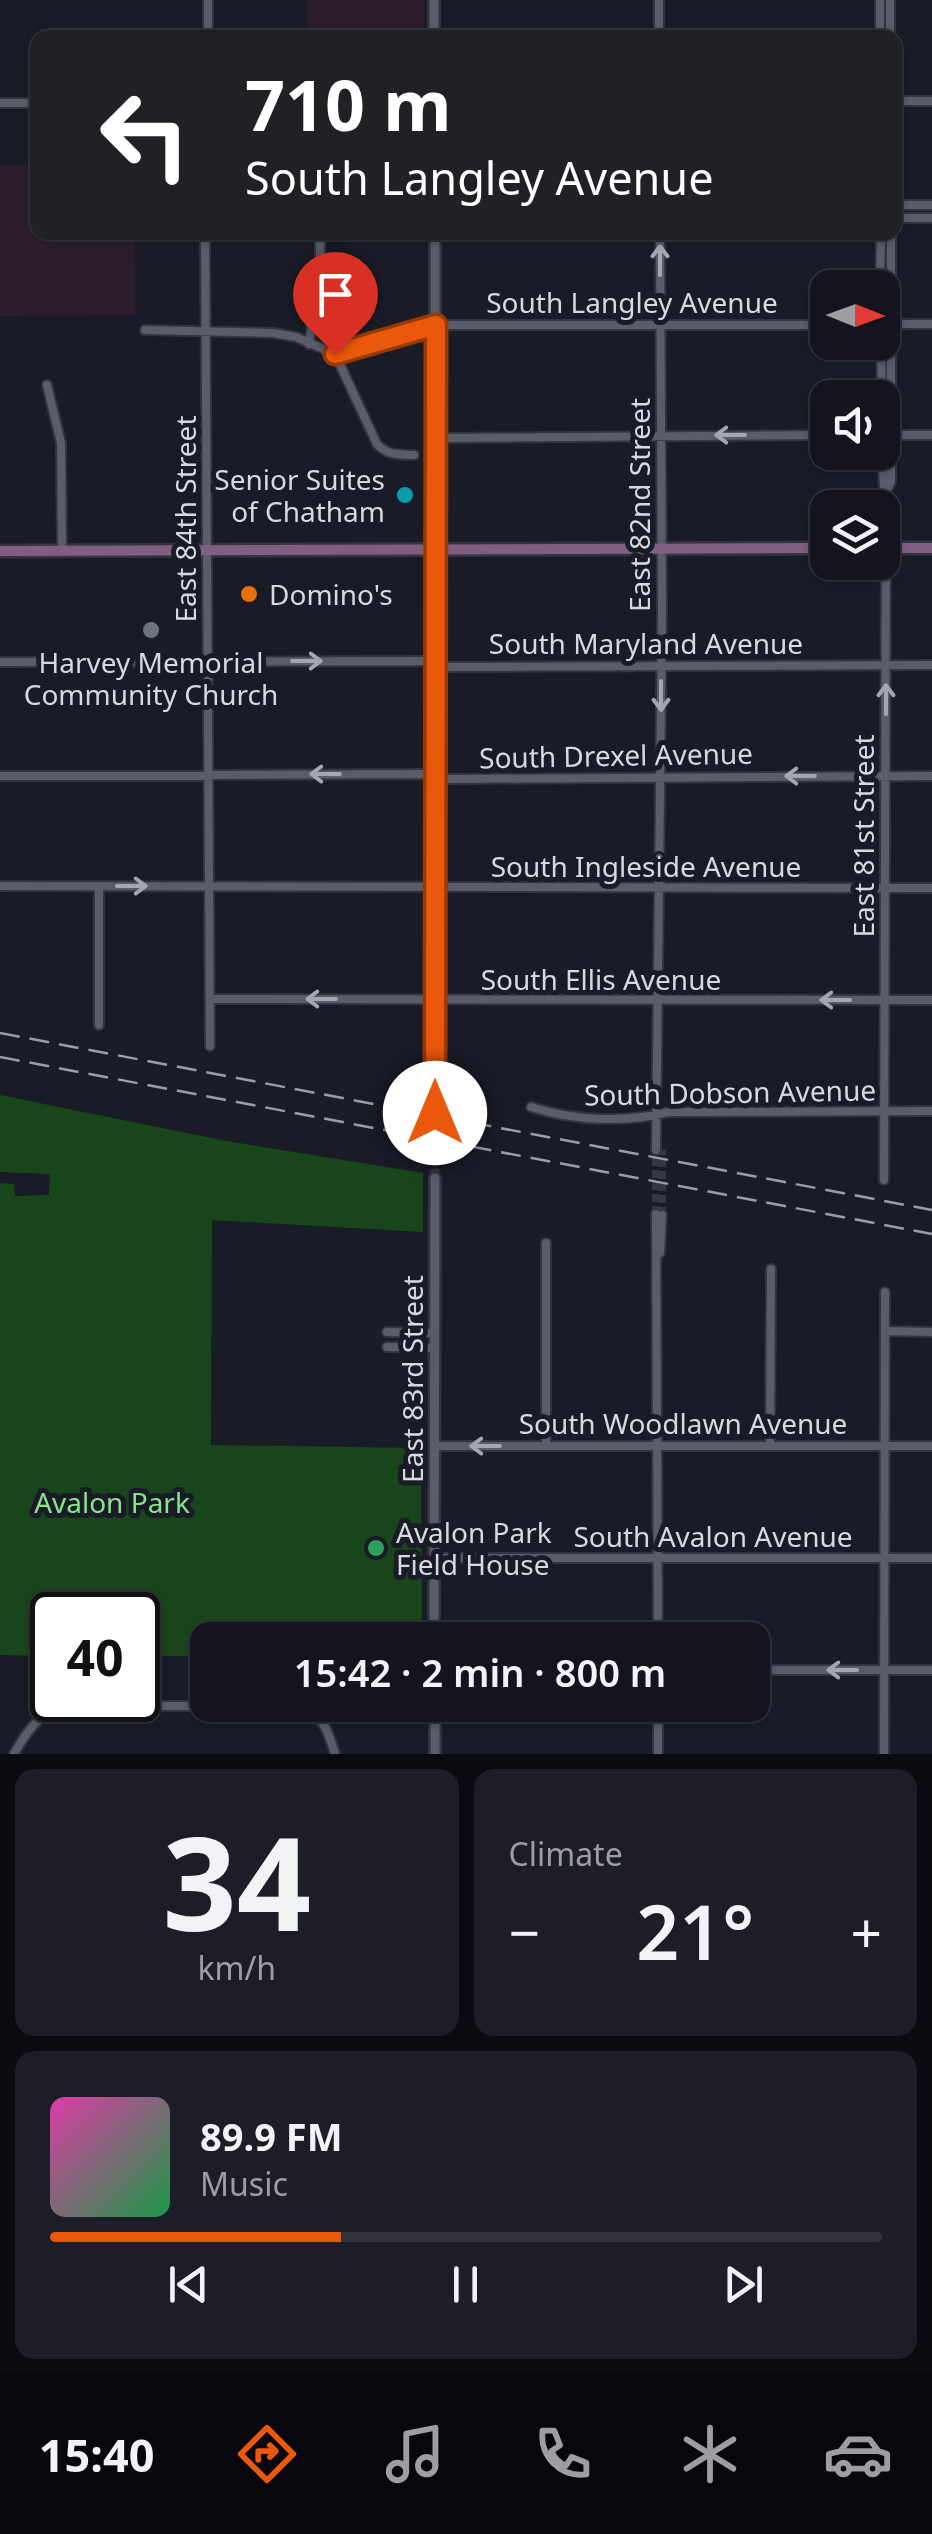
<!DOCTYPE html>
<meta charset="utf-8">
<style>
body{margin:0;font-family:"Noto Sans",sans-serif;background:#1c1d26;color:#f1f3f6;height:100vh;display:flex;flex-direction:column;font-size:38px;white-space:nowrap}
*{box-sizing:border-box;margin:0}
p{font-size:32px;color:#9d9ea4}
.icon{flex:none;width:55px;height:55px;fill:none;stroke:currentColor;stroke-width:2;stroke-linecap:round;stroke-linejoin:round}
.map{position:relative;height:1754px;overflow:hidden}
.panel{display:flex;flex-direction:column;gap:15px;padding:15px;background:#0a0b10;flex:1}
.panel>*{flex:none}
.top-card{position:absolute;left:30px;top:30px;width:872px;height:210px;border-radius:20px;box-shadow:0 2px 8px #0004,0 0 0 2px #32333b;background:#202124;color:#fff;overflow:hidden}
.needle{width:65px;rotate:91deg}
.controls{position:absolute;left:810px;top:270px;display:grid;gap:20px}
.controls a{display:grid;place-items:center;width:90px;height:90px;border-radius:20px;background:#13141d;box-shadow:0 2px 8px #0004,0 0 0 2px #32333b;font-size:50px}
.speed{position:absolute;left:30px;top:1592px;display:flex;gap:20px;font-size:50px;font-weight:700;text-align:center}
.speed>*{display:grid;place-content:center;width:130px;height:130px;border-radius:50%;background:#13141d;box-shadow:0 2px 8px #0004,0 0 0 2px #32333b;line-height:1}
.speed .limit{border:5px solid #111;border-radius:15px;background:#fff;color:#111}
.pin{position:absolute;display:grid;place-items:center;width:85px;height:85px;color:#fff;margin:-102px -42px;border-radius:50% 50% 50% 0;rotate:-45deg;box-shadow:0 0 10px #0007}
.pin .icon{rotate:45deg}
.me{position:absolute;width:110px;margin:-55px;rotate:0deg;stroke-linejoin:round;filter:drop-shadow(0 0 8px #0008)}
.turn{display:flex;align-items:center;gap:35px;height:210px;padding:0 50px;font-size:45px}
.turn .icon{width:130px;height:130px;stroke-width:2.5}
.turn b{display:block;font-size:70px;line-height:85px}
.big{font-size:75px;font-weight:600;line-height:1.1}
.panel .widget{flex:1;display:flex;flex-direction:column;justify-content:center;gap:15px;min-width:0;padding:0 35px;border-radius:20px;background:#1c1d26}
.panel .dial{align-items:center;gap:0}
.dial b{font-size:130px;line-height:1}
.song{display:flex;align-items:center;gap:30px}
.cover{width:120px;height:120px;border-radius:15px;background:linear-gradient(135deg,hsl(320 70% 55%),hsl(140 70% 35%))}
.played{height:10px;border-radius:5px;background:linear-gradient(90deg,#ea580c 35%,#32333b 35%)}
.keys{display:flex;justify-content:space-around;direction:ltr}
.heat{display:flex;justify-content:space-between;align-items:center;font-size:55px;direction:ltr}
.panel .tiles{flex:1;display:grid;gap:15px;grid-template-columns:1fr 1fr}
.widget:last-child{grid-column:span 2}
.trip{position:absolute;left:190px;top:1622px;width:580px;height:100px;border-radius:20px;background:#13141d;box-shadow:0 2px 8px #0004,0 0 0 2px #32333b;font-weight:600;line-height:100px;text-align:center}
.dock{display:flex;height:160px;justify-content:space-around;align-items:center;background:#08080c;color:#9d9ea4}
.dock .icon{width:70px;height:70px}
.dock .current{color:#ea580c}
.dock b{font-size:45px;color:#f1f3f6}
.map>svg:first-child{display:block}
.education{fill:#2b1e2a}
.green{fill:#18461a}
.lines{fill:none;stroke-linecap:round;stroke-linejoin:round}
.minor-tunnel{stroke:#363743;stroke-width:8;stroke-dasharray:8 4;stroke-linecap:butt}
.tertiary-tunnel{stroke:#363743;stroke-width:9;stroke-dasharray:9 4.5;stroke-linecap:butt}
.minor-casing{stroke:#33343d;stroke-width:12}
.tertiary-casing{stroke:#33343d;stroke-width:14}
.secondary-casing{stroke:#33343d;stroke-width:15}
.minor{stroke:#595c69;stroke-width:8}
.tertiary{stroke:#595c69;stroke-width:9}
.secondary{stroke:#805e82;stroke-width:10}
.rail{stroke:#9b9ca5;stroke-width:2.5;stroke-dasharray:20 10;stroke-linecap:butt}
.oneway{stroke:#a5a6b0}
.route-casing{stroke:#983908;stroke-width:25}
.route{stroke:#ea580c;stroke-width:18}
.culture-dot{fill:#0f9aa8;stroke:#191b27;stroke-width:4}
.food-dot{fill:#e8710a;stroke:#191b27;stroke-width:4}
.worship-dot{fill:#6b7280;stroke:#191b27;stroke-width:4}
.leisure-dot{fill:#2e9e5b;stroke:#191b27;stroke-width:4}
.labels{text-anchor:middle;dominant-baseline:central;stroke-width:10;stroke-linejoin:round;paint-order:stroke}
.street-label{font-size:28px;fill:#d7d8e0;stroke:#191b27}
.poi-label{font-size:28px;fill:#d7d8e0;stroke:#191b27;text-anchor:start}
.park-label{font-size:28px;fill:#87e489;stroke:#191b27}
</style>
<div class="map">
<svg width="932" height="1754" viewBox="0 0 932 1754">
<rect width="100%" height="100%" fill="#191b27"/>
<path class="education" d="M307,0H424V37L282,38V30H307Z
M0,165H37L38,232L134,233L135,315L0,316Z"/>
<path class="green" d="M0,1095L221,1140L423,1173V1232L212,1220L211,1445L421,1448L422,1640H208L207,1656H138V1615H52V1656L0,1655V1183L14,1184L15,1196L49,1195L50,1174L0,1172Z"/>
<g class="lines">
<path class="minor-tunnel" d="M656,1214V1150
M662,1215V1150"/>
<path class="tertiary-tunnel" d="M435,1178V1113"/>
<defs>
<path id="minor" d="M208,0V38
M659,0V38
M880,0V38
M890,0V38
M895,101H932
M0,103H38
M895,205H932
M895,218H932
M205,232L210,1046
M880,288L881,232
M882,324H932
M145,330L273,333L296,337L335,354L436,325H828
M881,342L882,398
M309,344L320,275V232
M335,354L377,444C388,456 399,454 414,455
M47,385L61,443L62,551
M882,435H932
M436,438L828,435
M882,452L886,523L884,1180
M886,492L891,481V232
M0,662L424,661L447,667L932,665
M0,776L422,774L448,779L932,776
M0,886L932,888
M99,886V1025
M210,999L932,1000
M531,1107C575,1121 625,1123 669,1112L932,1111
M656,1150L662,610L660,232
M656,1214L658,1640
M660,1253L662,1215
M885,1331L932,1332
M387,1332L434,1333
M387,1347L434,1348
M434,1446H932
M546,1446V1243
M770,1446L771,1269
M434,1558H932
M752,1670H932
M14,1754C28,1729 40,1712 69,1706H295C322,1711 328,1730 335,1754
M658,1754V1705
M884,1754L885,1292"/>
<path id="tertiary" d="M434,0V38
M435,232V1113
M434,1640L435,1178
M435,1705V1754"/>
<path id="secondary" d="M882,548H932
M0,551L828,548"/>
</defs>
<use href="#minor" class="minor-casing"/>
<use href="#tertiary" class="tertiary-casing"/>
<use href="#secondary" class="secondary-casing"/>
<use href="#minor" class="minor"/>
<use href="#tertiary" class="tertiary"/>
<use href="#secondary" class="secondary"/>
<path class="rail" d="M0,1033L932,1210
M0,1057L932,1234"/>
</g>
<defs><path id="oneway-shaft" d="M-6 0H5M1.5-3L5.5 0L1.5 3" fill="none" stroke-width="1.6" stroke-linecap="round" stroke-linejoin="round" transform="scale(2.5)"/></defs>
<g class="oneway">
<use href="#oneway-shaft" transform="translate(660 260) rotate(-90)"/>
<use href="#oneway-shaft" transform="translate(730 435) rotate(180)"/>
<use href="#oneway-shaft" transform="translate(307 661)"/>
<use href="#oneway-shaft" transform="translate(661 696) rotate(90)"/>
<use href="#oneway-shaft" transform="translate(886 699) rotate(-90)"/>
<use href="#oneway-shaft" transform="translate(325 774) rotate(180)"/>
<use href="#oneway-shaft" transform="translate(800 776) rotate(180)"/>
<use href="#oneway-shaft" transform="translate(132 886)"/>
<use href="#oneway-shaft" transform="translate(321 999) rotate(180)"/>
<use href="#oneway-shaft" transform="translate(835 1000) rotate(180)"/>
<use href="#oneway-shaft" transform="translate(485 1446) rotate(180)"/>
<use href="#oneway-shaft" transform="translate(842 1670) rotate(180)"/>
</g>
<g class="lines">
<defs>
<path id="route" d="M335,354L436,325L435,1113"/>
</defs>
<use href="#route" class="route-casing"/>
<use href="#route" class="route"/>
</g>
<circle class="culture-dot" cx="405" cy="495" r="10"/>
<circle class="food-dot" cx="249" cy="594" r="10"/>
<circle class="worship-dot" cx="151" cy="630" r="10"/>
<circle class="leisure-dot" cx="376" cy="1548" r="10"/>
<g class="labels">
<g class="street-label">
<text x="632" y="302">South Langley Avenue</text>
<text transform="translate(639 505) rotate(-90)">East 82nd Street</text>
<text transform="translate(185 519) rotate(-90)">East 84th Street</text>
<text x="646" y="643">South Maryland Avenue</text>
<text transform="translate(616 755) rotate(-1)">South Drexel Avenue</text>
<text transform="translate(863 836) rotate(-90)">East 81st Street</text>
<text x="646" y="866">South Ingleside Avenue</text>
<text x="601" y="979">South Ellis Avenue</text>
<text transform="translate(730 1092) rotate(-1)">South Dobson Avenue</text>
<text transform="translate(412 1379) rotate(-90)">East 83rd Street</text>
<text x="683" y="1423">South Woodlawn Avenue</text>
<text x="713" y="1536">South Avalon Avenue</text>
</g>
<g class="poi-label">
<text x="385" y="479" text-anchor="end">Senior Suites<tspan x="385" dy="32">of Chatham</tspan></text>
<text x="269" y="594">Domino's</text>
<text x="151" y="662" text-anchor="middle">Harvey Memorial<tspan x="151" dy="32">Community Church</tspan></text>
<text x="396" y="1532">Avalon Park<tspan x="396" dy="32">Field House</tspan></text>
</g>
<g class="park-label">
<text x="112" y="1502">Avalon Park</text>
</g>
</g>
</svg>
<div class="controls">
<a><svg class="needle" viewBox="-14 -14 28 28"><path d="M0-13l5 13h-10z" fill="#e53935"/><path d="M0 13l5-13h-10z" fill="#9d9ea4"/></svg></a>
<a><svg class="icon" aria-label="sound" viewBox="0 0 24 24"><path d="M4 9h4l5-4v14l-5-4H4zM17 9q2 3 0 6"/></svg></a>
<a><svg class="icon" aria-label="layers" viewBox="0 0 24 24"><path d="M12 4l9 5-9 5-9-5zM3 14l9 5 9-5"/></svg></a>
</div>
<div class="speed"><div class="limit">40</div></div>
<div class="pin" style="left:335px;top:354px;background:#d93025"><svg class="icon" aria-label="arrive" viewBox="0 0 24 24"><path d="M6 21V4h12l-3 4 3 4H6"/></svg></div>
<svg class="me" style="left:435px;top:1113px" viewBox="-20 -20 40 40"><circle r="19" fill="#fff"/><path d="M0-13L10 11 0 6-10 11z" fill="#ea580c"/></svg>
<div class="trip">15:42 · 2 min · 800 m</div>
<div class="top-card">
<div class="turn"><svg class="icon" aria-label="left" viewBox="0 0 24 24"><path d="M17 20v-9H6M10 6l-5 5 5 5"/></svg><div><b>710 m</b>South Langley Avenue</div></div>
</div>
</div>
<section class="panel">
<div class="tiles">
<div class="widget dial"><b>34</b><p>km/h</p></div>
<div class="widget"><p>Climate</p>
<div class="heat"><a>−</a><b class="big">21°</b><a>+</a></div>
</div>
<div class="widget">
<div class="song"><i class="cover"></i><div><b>89.9 FM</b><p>Music</p></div></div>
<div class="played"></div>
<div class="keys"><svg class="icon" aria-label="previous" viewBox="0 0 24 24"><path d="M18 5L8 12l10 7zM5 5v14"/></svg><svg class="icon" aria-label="pause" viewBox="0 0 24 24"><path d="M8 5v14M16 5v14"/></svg><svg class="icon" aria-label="next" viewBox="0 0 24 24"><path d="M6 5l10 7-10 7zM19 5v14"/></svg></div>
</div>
</div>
</section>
<nav class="dock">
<b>15:40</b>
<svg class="icon current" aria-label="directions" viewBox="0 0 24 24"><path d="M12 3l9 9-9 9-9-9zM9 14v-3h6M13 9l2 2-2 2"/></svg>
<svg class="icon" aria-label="music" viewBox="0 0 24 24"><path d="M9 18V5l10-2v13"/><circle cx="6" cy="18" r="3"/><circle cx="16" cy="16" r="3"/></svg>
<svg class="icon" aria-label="phone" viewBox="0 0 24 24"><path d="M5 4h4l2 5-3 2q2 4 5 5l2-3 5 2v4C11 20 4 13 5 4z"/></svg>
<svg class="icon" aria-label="climate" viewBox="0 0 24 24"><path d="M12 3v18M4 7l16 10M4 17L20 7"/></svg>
<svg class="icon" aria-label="car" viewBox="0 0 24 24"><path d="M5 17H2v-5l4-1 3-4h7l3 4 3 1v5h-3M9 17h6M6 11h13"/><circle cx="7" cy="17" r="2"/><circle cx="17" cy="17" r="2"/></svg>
</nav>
